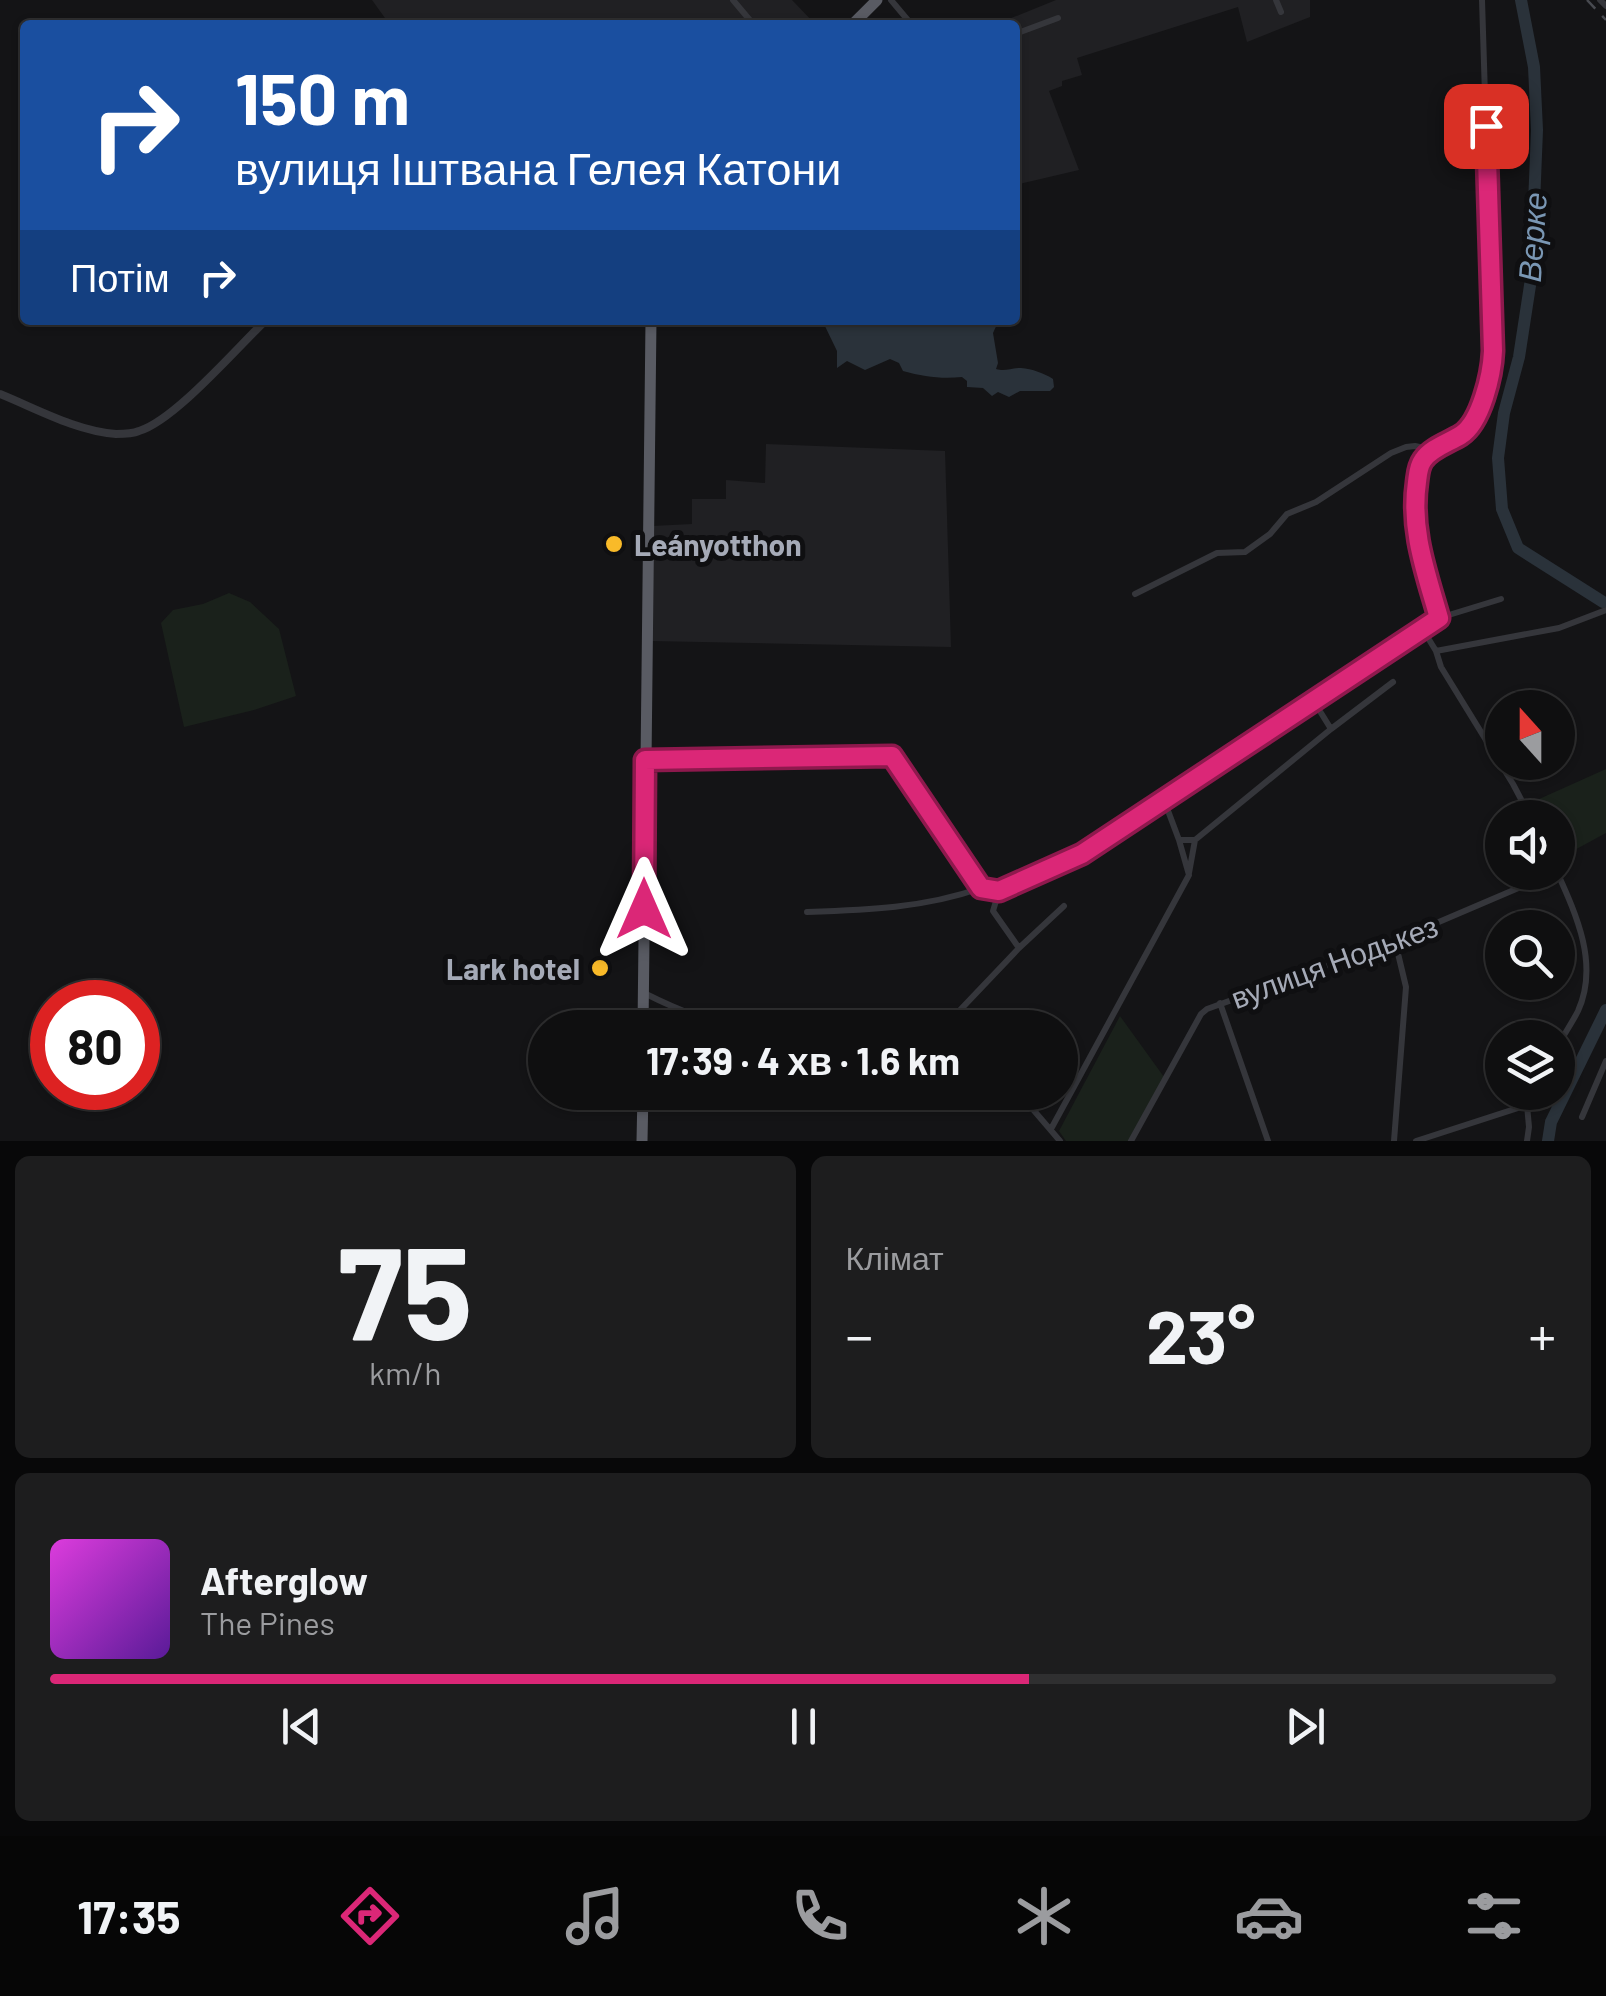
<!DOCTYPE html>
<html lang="uk">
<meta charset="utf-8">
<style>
body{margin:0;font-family:Barlow,sans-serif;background:#1d1d1e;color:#f1f3f6;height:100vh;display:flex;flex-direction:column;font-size:38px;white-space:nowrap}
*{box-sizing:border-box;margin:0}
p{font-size:32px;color:#9b9c9f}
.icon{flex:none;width:55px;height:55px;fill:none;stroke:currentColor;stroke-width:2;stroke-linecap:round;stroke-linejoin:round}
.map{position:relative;height:1141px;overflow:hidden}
.sheet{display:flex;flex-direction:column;gap:15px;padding:15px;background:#080809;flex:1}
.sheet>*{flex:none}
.banner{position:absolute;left:20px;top:20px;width:1000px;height:305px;border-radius:10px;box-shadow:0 2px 8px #0004,0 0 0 2px #2f2f30;background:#1a4fa0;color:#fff;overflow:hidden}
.needle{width:65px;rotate:339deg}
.controls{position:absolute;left:1485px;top:690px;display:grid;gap:20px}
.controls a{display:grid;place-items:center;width:90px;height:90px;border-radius:50%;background:#0f0f10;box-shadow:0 2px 8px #0004,0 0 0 2px #2f2f30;font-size:50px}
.speed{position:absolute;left:30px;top:980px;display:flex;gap:20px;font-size:50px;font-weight:700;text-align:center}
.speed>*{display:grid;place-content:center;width:130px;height:130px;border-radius:50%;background:#0f0f10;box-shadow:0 2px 8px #0004,0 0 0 2px #2f2f30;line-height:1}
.speed .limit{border:15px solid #d22;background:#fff;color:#111}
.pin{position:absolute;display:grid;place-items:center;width:85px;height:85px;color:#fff;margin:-42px;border-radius:20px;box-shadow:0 5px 15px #0006}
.me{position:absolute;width:110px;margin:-55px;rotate:0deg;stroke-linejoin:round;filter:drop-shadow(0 0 8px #0008)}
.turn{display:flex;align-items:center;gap:35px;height:210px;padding:0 50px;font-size:45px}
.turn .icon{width:130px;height:130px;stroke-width:2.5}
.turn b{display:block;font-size:70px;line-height:85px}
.then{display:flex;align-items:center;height:95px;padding:0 50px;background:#0003;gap:20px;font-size:38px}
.big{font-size:75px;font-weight:700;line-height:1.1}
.sheet .card{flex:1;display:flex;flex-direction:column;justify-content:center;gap:15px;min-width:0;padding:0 35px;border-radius:15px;background:#1d1d1e}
.sheet .dial{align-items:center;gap:0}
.dial b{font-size:130px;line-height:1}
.song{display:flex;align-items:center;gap:30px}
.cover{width:120px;height:120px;border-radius:15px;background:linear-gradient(135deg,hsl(300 70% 55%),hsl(270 70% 35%))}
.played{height:10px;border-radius:5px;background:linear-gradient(90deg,#db2777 65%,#2f2f30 65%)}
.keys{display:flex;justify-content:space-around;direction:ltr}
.heat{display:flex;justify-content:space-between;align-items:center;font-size:55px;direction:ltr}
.sheet .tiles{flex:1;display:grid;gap:15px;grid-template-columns:1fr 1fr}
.card:last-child{grid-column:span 2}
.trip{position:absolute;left:528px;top:1010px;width:550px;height:100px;border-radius:50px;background:#0f0f10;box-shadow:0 2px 8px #0004,0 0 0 2px #2f2f30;font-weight:700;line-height:100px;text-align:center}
.menu{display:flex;height:160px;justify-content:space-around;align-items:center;background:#060606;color:#9b9c9f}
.menu .icon{width:70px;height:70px}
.menu .current{color:#db2777}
.menu b{font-size:45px;color:#f1f3f6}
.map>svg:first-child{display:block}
.built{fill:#202023}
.green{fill:#1a211b}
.water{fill:#2a323a}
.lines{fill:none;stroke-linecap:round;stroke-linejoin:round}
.river{stroke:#2a323a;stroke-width:12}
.minor{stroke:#35363b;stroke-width:6}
.tertiary{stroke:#35363b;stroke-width:8}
.trunk{stroke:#595b63;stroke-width:11}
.rail{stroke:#484a50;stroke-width:2.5;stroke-dasharray:12 10;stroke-linecap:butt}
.route-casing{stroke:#8e194d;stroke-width:25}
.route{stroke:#db2777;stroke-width:18}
.poi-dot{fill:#f9ba29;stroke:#0f0f11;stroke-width:4}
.labels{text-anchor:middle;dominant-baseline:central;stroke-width:10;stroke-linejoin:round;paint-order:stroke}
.poi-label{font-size:30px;font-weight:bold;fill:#a5aab7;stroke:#0f0f11;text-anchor:start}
.street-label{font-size:30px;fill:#a5aab7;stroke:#0f0f11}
.water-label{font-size:32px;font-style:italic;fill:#7a97b4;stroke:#0f0f11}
</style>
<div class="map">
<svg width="1606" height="1141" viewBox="0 0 1606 1141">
<rect width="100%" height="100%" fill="#141416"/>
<path class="built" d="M372,0H792L816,25H754L748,18L739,25H390Z
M1056,0H1310V17L1247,42L1238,7L1077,58L1082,75L1062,81V86L1049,91L1079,170L1015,185V25H994Z
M766,444L945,451L951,647L651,641L652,526L692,524V499H726V480L765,483Z"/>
<path class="green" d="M229,593L250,602L279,629L296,696L254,710L184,727L161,623L173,610L203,604Z
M1606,769V833L1558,859V818L1535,817L1528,804Z
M1120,1016L1164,1077L1129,1141H1066L1059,1131Z"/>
<path class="water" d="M822,320H999L993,333L998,363L996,369C1005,372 1011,368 1021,368C1032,369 1044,373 1053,379L1054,387L1050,391H1020L1009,397L998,392L992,396L983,388L967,387V381L962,377C942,379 924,377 903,371L899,363L890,359L865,370L847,361L837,368V351Z"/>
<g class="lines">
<path class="river" d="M1521,0L1534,67L1537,130L1531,279L1519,357L1504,413L1498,458L1502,509L1518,548L1603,602
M1548,1141L1551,1122L1606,1010"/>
<path class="minor" d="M733,0L754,25
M891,0L912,25
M1276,0L1281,12
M1600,0L1606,6
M1015,34L1058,18
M1135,594L1217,553L1245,552L1270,534L1287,514L1316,502L1391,453L1406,447L1415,446L1433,450
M1439,618L1418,546L1415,524L1419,466C1429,448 1449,445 1464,433C1481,420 1492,372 1493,351L1482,0
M1419,631L1425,633L1436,651L1559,628L1606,610
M1436,651L1441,667L1513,784L1531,818
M1331,729L1393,682
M646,759L892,757L981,888L999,891
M1180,840H1195L1331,729L1313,700
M1557,872C1577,916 1599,965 1578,1011C1572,1023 1564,1034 1558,1046
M1189,873L1195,840
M807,912C867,910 924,908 981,888
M1019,948L1064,906
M644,993C680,1011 709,1023 750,1028
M1220,1003L1268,1141
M826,1028H877
M943,1028L1019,948L993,911L999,891L1082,854L1439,618L1501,599
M1018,1092L1060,1141
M1582,1117L1606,1061
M1051,1129L1189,875L1179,840L1164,800
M1131,1141L1201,1014L1207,1009L1392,942L1530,883L1545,872
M1394,1141L1406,987L1395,941
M1416,1141L1527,1105L1532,1092
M1527,1141L1529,1127L1527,1105"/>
<path class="tertiary" d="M0,394C37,409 76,431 116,434C123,434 132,434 139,431C174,421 237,348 266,320"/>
<path class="trunk" d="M852,25L877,0
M643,1028L651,320
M642,1141L643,1092"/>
<path class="rail" d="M1587,0L1606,20"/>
</g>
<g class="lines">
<defs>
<path id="route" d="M644,909L645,760L892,756L981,888L999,891L1082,854L1439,618C1426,572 1410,530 1417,482C1418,475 1418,467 1423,460C1431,448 1448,443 1461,435C1481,422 1492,375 1493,351L1486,126"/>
</defs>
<use href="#route" class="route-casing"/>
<use href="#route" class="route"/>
</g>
<g class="poi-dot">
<circle cx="614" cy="544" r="10"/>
<circle cx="600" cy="968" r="10"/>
</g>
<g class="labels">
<g class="poi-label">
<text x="634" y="544">Leányotthon</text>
<text x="580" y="968" text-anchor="end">Lark hotel</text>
</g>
<g class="street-label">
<text transform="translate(1334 961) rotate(-20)">вулиця Нодькез</text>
</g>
<g class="water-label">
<text transform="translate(1531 237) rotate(-86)">Верке</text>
</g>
</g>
</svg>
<div class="controls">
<a><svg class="needle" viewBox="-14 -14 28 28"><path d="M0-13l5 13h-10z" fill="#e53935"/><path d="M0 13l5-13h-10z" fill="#9b9c9f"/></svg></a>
<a><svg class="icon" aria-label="sound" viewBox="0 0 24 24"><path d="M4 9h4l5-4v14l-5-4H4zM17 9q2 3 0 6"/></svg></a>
<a><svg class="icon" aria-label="search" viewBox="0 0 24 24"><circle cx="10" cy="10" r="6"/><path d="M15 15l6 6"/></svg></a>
<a><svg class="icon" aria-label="layers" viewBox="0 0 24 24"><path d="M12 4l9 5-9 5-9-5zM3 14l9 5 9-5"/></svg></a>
</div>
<div class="speed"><div class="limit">80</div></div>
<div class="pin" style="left:1486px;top:126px;background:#d93025"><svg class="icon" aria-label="arrive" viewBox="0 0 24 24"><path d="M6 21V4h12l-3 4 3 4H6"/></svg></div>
<svg class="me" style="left:644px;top:909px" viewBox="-20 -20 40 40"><path d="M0-17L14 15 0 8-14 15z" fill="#db2777" stroke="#fff" stroke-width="4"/></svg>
<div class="trip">17:39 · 4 хв · 1.6 km</div>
<div class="banner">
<div class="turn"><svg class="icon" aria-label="right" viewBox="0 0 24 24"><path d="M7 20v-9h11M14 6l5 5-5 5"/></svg><div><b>150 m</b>вулиця Іштвана Гелея Катони</div></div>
<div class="then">Потім<svg class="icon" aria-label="right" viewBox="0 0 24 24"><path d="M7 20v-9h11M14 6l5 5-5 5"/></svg></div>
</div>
</div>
<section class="sheet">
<div class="tiles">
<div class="card dial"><b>75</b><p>km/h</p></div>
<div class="card"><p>Клімат</p>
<div class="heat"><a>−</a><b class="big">23°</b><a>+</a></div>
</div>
<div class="card">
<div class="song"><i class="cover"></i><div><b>Afterglow</b><p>The Pines</p></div></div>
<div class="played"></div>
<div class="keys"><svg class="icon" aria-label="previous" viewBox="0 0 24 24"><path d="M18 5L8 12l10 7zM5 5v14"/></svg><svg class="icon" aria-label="pause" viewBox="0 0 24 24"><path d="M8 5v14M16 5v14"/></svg><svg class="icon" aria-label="next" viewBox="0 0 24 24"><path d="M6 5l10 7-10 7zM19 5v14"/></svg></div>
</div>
</div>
</section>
<nav class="menu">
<b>17:35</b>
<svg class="icon current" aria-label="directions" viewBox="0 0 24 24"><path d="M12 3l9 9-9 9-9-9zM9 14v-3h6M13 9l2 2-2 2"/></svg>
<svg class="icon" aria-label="music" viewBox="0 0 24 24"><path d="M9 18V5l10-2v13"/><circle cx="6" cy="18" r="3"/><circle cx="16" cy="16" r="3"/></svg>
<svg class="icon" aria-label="phone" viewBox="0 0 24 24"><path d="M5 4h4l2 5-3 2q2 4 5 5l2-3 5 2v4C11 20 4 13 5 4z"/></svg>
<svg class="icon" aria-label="climate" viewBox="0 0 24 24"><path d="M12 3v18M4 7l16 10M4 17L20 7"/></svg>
<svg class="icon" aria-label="car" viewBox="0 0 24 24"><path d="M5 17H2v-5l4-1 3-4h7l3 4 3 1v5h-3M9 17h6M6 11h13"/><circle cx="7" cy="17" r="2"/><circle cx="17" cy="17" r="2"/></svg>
<svg class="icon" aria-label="filters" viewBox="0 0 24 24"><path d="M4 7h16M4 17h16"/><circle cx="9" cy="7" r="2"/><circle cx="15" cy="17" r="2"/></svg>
</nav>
